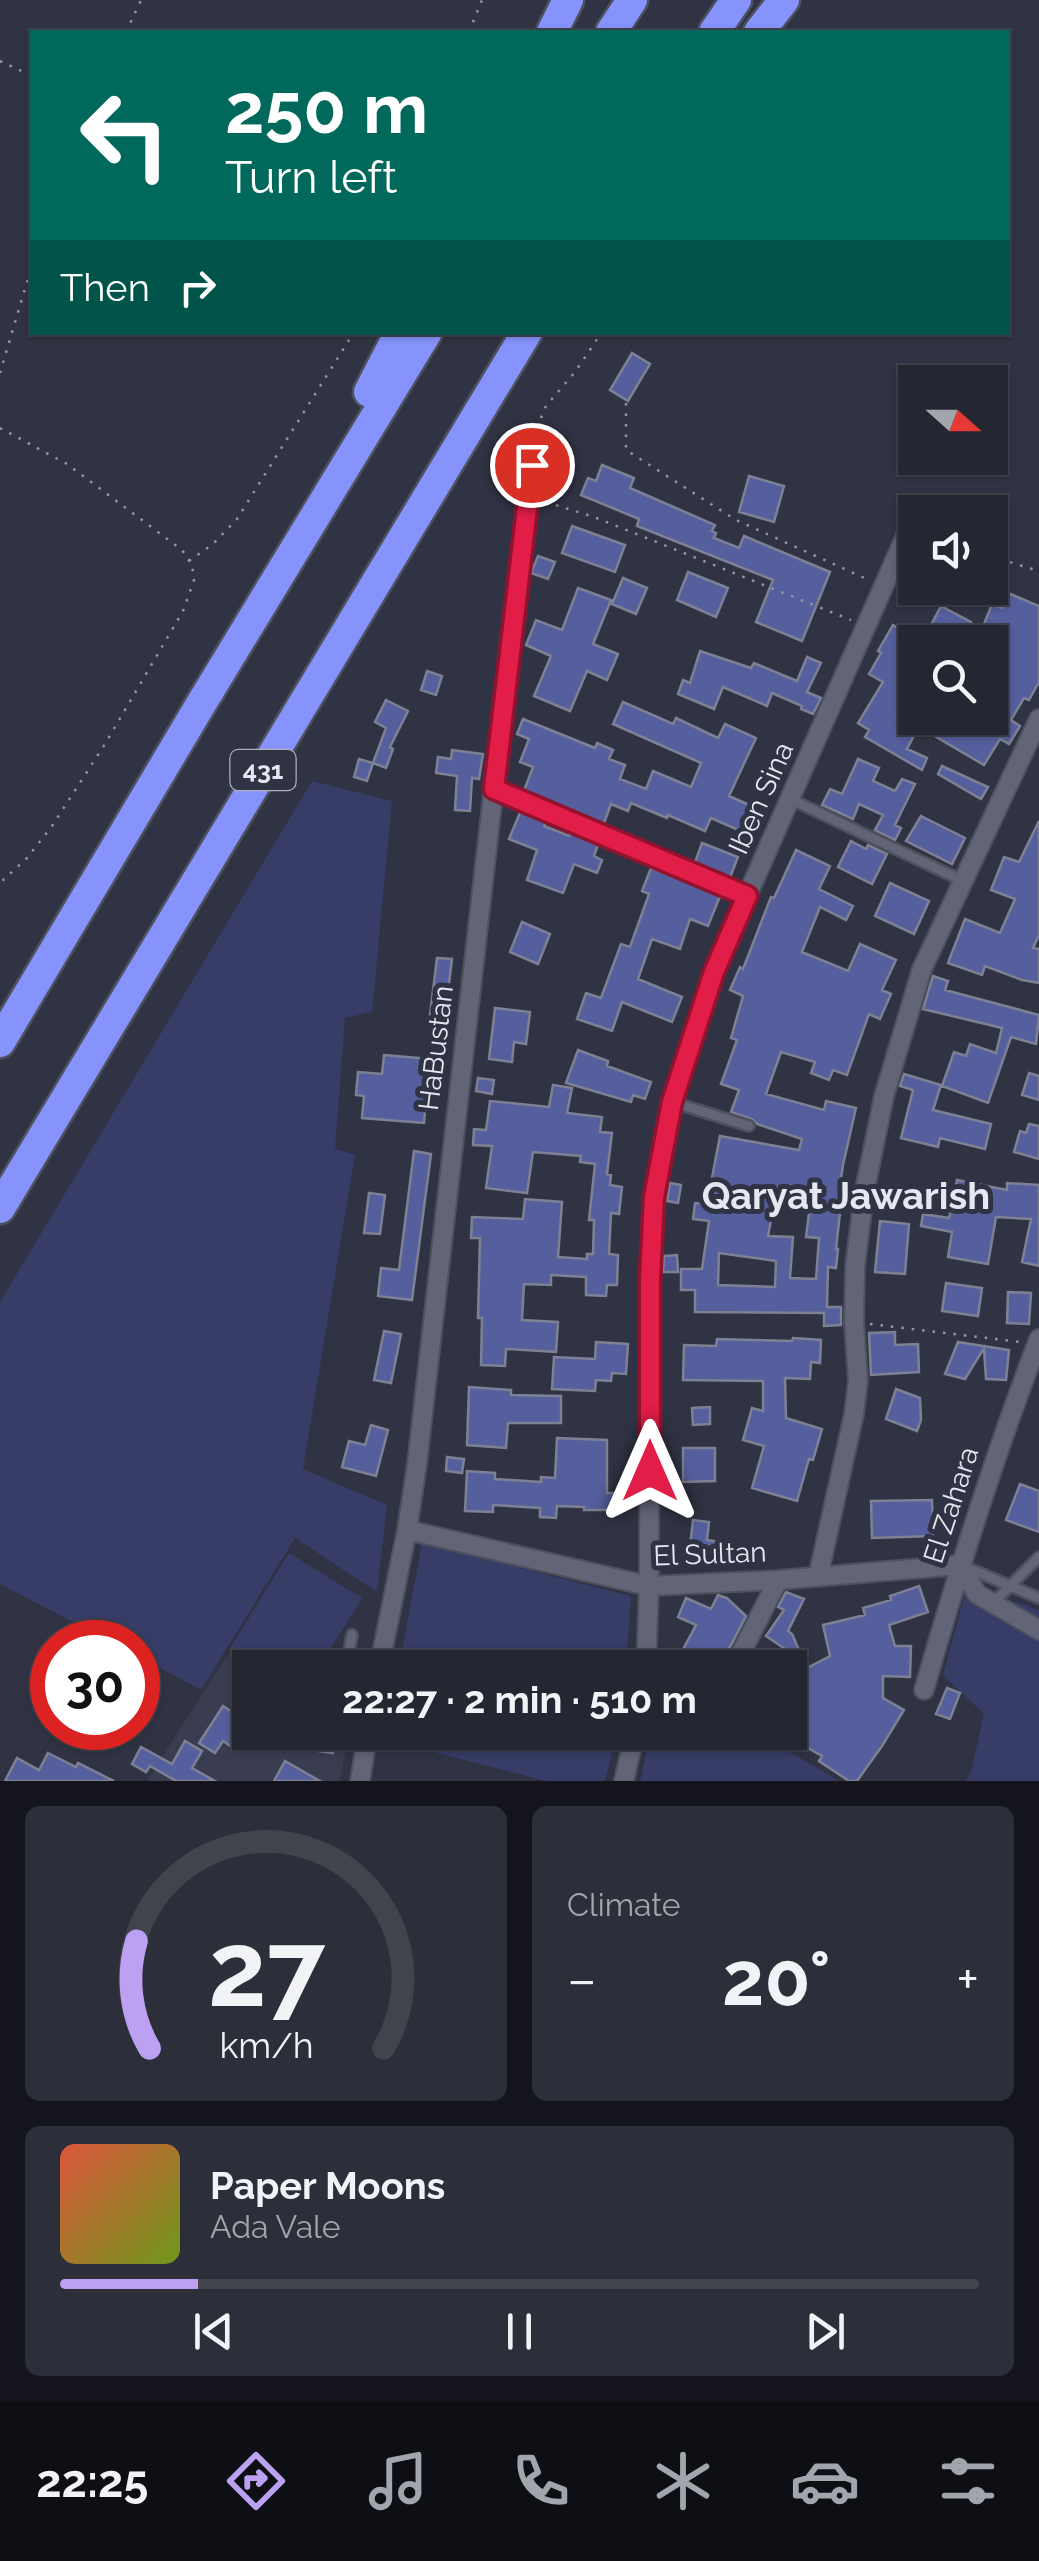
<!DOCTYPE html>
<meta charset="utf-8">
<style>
body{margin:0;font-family:Raleway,sans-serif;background:#2c2e3a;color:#f1f3f6;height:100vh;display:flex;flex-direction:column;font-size:38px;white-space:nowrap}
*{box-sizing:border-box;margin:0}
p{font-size:32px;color:#a3a5ac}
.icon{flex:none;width:55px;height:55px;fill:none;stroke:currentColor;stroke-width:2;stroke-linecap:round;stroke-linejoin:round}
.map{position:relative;height:1781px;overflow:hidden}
.side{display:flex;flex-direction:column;gap:25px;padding:25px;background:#14151c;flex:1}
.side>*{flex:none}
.hud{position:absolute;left:30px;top:30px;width:980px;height:305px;border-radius:0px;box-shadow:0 2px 8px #0004,0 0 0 2px #41434d;background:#00695c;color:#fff;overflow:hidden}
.needle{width:65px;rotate:111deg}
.controls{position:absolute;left:898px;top:365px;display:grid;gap:20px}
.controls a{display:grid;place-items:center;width:110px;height:110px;border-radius:0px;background:#242632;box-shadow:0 2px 8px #0004,0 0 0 2px #41434d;font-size:50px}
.speed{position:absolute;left:30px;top:1620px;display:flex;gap:20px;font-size:50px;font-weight:700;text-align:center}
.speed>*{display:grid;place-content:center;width:130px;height:130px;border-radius:50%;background:#242632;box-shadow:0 2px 8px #0004,0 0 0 2px #41434d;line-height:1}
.speed .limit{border:15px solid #d22;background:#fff;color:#111}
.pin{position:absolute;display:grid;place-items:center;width:85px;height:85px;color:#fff;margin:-42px;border:5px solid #fff;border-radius:50%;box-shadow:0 2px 10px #0007}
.me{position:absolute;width:110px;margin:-55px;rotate:0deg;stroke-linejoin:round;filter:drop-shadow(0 0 8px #0008)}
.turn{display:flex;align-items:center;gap:35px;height:210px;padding:0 30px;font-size:45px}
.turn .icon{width:130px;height:130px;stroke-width:2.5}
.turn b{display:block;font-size:70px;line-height:85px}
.then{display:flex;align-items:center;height:95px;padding:0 30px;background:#0003;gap:20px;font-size:38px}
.big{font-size:75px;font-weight:700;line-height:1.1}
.side .card{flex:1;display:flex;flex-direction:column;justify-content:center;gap:15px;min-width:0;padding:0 35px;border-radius:15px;background:#2c2e3a}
.side .dial{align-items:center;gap:0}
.dial svg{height:260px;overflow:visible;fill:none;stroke:#41434d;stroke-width:7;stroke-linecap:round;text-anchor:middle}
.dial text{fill:#f1f3f6;stroke:none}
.song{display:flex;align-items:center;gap:30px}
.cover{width:120px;height:120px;border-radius:15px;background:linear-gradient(135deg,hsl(10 70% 55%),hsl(80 70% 35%))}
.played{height:10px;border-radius:5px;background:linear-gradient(90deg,#bca0f2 15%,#41434d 15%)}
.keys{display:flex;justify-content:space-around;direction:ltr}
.heat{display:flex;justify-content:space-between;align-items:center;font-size:55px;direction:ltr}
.side .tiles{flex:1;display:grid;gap:25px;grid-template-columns:1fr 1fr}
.card:last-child{grid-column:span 2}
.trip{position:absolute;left:232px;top:1650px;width:575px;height:100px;border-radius:0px;background:#242632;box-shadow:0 2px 8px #0004,0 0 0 2px #41434d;font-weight:700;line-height:100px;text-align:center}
.tabs{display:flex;height:160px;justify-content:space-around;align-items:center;background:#0e0f14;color:#a3a5ac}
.tabs .icon{width:70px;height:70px}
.tabs .current{color:#bca0f2}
.tabs b{font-size:45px;color:#f1f3f6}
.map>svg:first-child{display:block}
.built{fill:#3a3d52}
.green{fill:#373d67}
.building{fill:#565f9d;stroke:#7d8193;stroke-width:2.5;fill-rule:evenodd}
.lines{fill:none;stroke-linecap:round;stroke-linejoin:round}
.service-casing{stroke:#4d505d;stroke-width:14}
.minor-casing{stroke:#4d505d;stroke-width:22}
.motorway-casing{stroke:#4d505d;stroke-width:35}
.path{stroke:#9395a2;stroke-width:2.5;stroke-dasharray:2.5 8;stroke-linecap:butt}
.service{stroke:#626577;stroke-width:9}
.minor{stroke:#626577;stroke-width:18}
.motorway{stroke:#8693fc;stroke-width:30}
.route-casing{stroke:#92132f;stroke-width:25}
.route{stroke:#e11d48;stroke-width:18}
.labels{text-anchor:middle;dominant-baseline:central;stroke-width:10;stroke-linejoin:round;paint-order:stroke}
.shield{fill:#303343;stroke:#afb1bd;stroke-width:2.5}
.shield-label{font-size:25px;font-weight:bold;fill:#e5e7f1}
.street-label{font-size:28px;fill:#e5e7f1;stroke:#303343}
.district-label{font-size:38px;font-weight:bold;fill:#e5e7f1;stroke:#303343}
</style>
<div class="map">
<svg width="1039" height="1781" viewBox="0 0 1039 1781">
<rect width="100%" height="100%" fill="#303343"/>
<path class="built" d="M228,1654L250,1669V1732L349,1733L340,1781H147Z"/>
<path class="green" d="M312,781L392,801L372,1012L345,1018L335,1149L355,1155L303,1469L387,1505L377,1592L295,1538L201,1690L138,1656V1642H111L0,1584V1302Z
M422,1543L631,1596L626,1667H399Z
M289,1553L362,1598L319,1667H258L229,1650Z
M967,1586L1039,1610V1781H965L971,1772L984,1714L943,1675Z
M388,1732H617V1733L605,1781H546L386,1740Z
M651,1733H765L777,1744L839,1781H640Z"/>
<path class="building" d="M632,353L650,364L628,401L610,390Z
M602,465L634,478L630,488L715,525L712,531L716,533L714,538L739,548L744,536L830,572L802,641L756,622L773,580L637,526L639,519L581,495L588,478L596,481Z
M749,476L784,486L774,522L739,512Z
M572,526L625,545L615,572L562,553Z
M538,556L555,562L548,579L531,573Z
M688,572L728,588L716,617L677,600Z
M623,578L647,588L636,614L612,604Z
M578,588L611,600L593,644L618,654L607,680L587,671L570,711L534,696L551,656L526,645L536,620L562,630Z
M1008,593L1039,606V682L1029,700L1024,698L1011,720L1020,726L1009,744L1000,739L984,765L921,728L927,718H990V703L1001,685L992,680L998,670L990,666V644L998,630L984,624L992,604L1002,608Z
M941,606L971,622L961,642H955L929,629Z
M893,625L915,637V659L906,675L915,683L897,715L919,726L907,749L927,758L922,770L865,737L869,730L858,723L883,682L869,674L881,653L878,651Z
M700,651L751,668L754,663L797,681L807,657L821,663L807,692L821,698L813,714L801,709L802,706L772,693L767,706L723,687L714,709L678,694L683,680L690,683Z
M427,671L442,676L436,695L421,690Z
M386,700L408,711L390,747L393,749L386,768L373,763L386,728L375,722Z
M623,702L673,724L676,718L718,738L725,724L756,738L729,796L763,811L752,836L711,818L705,831L668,815L667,818L631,803L628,811L611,804L603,826L577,816L578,813L523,793L533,767L520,762L529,739L517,734L523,719L595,748L597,743L613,750L609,759L625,765L620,779L646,789L653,771L691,787L701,763L613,724Z
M452,750L483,754L479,779L472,778L470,811L455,810L457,776L436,773L438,757L451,759Z
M359,759L373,763L367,781L354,777Z
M858,759L879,768L873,781L895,791L902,779L915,784L895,825L901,828L895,840L875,830L883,815L859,804L853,819L822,805L830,789L842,794Z
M942,766L988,787L981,799L938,774Z
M521,810L547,820L544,826L569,836L571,831L599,842L594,856L602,860L597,873L574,864L563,893L527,880L537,850L509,839Z
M921,816L965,838L952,864L906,841Z
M1039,821V935L1033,948L1039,949V983L1022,980L985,966L982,975L948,963L965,919L1000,933L1015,899L991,890L1004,857L1019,862Z
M851,841L866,849L868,845L887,854L872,884L838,867Z
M702,843L738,857L729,880L694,865Z
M796,850L830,866L819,889L853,906L846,920L820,907L802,952L848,971L860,944L896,960L882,990L891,994L880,1019L869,1014L847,1075L833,1070L829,1080L811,1073L815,1062L781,1052L766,1094L824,1110L826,1101L856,1108L843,1165L836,1213H840L836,1249H838L836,1268L828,1267L827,1307H841V1325L824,1326V1313L695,1312V1290H681V1269H702L709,1221L693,1219L695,1203L707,1204L720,1136L799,1150L802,1139L757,1124L752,1119L731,1112L739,1090L721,1084L737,1040L731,1038L743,996L730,990L740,967L743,969L771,897L774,898ZM788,1185L812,1189L806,1237L819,1238L816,1279L790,1278L793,1237L768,1236L777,1188L787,1190ZM719,1253L776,1261L775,1287L718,1285Z
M651,868L721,894L708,926L690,919L680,949L652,939L638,979L682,997L672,1022L622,1002L612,1031L577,1019L586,993L601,998L621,944L630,947L649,894L642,891Z
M890,883L929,901L914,934L875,916Z
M522,922L550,934L538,964L510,952Z
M437,958L452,959L445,1017L430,1015Z
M933,976L948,981L945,990L1039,1015L1036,1044L1011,1037L988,1103L942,1086L954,1052L966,1056L970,1044L996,1053L1002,1028L923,1009Z
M495,1008L530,1012L526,1044L514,1042L512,1062L489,1059Z
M578,1050L608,1061L607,1066L651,1082L645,1099L633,1095L631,1102L566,1083Z
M384,1055L429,1059L424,1123L362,1118L364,1096L356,1095L358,1072L382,1074Z
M1029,1073L1039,1076V1100L1022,1095Z
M904,1074L941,1085L933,1110L991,1124L985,1149L940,1138L938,1147L901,1138L913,1090L900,1086Z
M478,1078L494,1080L492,1094L476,1091Z
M553,1085L572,1088L567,1113L602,1117L600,1132L612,1133L607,1174L611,1175L610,1185L622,1187L619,1214L611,1213L609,1254L618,1255L617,1285H607L606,1296L586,1295V1277L551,1275V1285L524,1284L522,1320L558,1322L556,1352L506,1349L505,1366L481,1365L482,1318H478L480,1238H471L472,1217L523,1219L525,1199L562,1202L558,1257L587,1259V1254H593L594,1220H589L595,1164L580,1162L581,1156L533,1152L527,1193L486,1188L492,1146L473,1145L474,1129L486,1130L490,1101L549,1107Z
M1029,1124L1039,1126V1159L1014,1152L1020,1131L1026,1133Z
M414,1151L431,1154L412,1300L378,1296L381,1268L399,1270Z
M957,1180L1007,1190V1183L1039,1185V1266L1022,1262L1031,1219L996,1217L988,1264L948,1257L952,1232L921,1226L923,1214L949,1218Z
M670,1183L681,1185L678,1203L667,1201Z
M369,1193L385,1195L380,1234L364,1233Z
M880,1221L909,1224L905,1274L875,1272Z
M677,1255L678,1272H663L664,1256Z
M946,1283L982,1288L978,1316L942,1311Z
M1008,1292L1031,1293L1029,1324L1007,1323Z
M384,1331L401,1334L391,1383L374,1380Z
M895,1332V1345L918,1344L919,1372L871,1375L869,1333Z
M793,1338L821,1340L820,1363L811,1362L810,1379L785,1378L786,1418L822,1429L813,1460L809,1459L797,1501L752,1488L764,1446L743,1440L752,1408L763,1411V1381L683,1380L684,1345L716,1346L717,1339L792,1341Z
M596,1342L628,1344L626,1374L612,1373L611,1381L596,1380L595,1391L552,1389L554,1357L595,1359Z
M958,1342L1009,1350L1006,1380L986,1379L984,1348L965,1379L945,1374Z
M469,1387L511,1390V1395L561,1396V1423H508L506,1448L467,1445Z
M896,1389L920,1398L921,1420L917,1431L886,1419Z
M710,1407V1424L693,1425L692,1408Z
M371,1425L388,1430L376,1476L342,1467L349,1441L365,1445Z
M557,1438L607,1440V1493H618V1510H584V1507L557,1506L556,1518L540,1517V1508L493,1505V1512L465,1511L467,1471L495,1473V1479L541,1482V1477L555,1478Z
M683,1448H715V1481L683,1482Z
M447,1457L464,1459L462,1473L446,1471Z
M1020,1484L1039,1491V1532L1006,1520Z
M932,1500L933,1536L872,1538L871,1501Z
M693,1520L709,1522L707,1540L720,1542L717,1559L689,1555Z
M919,1586L928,1612L889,1625L895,1646H911L910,1677L883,1676V1698L904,1710L882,1746L857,1781H849L819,1761L822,1756L790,1738V1668H760L788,1651L766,1636L784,1610L778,1607L786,1592L804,1599L788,1631L792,1634L807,1668L830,1656L823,1625L865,1615L863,1608L891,1600L890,1596Z
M718,1595L727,1598L746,1616L730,1647L720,1656L715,1653L706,1668H673L696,1625L678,1617L686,1598L711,1609Z
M947,1688L960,1693L950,1719L936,1714Z
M223,1706L237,1715L240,1710L250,1716V1742L246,1739L238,1751L223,1741L215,1753L199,1743Z
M313,1732H335L333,1753L311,1750Z
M185,1741L202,1751L192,1768L215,1781H176L150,1766L146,1772L132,1764L141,1747L172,1764Z
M48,1753L76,1767L78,1763L114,1781H5L17,1758L39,1770Z
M285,1761L320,1781H274Z"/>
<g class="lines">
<defs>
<path id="service" d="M493,789L747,896
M790,799L963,881
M672,1102L749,1126
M963,1566L1039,1598
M992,1604L1039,1557
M346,1663L378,1668
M346,1668L352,1635"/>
<path id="minor" d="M407,1530L649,1586L778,1580L960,1565L977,1594L1039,1630
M818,1577L854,1414L858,1381L854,1322L855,1267L864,1194L884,1096L922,969L1039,719
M379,1668L407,1530L417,1464L521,548L537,434
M646,1668L649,1586L650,1280L655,1197L672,1102L714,971L915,515
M726,1668L740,1655L778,1580
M924,1690C958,1571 995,1454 1039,1339
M360,1781L368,1732
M624,1781L635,1732"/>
<path id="motorway" d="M552,32L568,0
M611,32L632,0
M714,32L736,0
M759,32L784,0
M369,392L400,332
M0,1042L201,704L427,332
M0,1208L527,332"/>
</defs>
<use href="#service" class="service-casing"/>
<use href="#minor" class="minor-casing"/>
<use href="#motorway" class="motorway-casing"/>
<path class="path" d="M126,32L141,0
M469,32L482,0
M0,61L32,76
M0,373L32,265
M626,403V450L736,520L869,580
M541,418L546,406L575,372L602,332
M0,428L67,464L182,550L192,565L194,580L183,611L105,744L52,826L27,858L0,883
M546,502L594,517L851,620
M990,556L1039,571
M189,561L213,544L237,519L354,332
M870,1324L1021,1342"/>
<use href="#service" class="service"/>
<use href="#minor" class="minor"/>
<use href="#motorway" class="motorway"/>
</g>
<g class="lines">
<defs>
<path id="route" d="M532,465L494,789L747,896L714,972L672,1102L654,1197L650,1280V1471"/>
</defs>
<use href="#route" class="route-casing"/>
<use href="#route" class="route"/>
</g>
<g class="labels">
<rect class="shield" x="230.5" y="750" width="65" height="40" rx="8"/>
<g class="shield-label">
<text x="263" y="770">431</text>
</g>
<g class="street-label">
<text transform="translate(761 798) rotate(-66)">Iben Sina</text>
<text transform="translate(436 1048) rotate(-83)">HaBustan</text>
<text transform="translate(951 1505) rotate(-72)">El Zahara</text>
<text transform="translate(710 1554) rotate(-2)">El Sultan</text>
</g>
<g class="district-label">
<text x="846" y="1195">Qaryat Jawarish</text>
</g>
</g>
</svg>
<div class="controls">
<a><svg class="needle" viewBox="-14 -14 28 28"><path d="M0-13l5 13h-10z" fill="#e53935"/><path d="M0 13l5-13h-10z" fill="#a3a5ac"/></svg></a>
<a><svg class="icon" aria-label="sound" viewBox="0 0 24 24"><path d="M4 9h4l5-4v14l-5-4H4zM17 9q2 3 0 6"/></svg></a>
<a><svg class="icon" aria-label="search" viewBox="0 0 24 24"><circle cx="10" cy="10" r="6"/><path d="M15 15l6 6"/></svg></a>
</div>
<div class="speed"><div class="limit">30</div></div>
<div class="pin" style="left:532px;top:465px;background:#d93025"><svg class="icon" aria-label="arrive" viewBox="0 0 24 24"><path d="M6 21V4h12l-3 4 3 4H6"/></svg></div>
<svg class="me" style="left:650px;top:1471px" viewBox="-20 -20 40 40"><path d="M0-17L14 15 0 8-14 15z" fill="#e11d48" stroke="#fff" stroke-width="4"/></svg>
<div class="trip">22:27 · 2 min · 510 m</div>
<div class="hud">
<div class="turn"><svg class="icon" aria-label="left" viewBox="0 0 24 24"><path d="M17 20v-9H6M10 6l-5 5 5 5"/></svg><div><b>250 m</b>Turn left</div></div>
<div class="then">Then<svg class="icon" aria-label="right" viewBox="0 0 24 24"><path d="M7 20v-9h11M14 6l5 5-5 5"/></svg></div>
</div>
</div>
<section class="side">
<div class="tiles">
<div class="card dial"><svg viewBox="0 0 100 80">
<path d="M14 69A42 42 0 1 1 86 69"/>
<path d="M14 69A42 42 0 0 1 10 36" stroke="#bca0f2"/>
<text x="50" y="56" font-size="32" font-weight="700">27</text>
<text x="50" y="72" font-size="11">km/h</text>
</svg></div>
<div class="card"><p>Climate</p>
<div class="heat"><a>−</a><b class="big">20°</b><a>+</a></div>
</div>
<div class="card">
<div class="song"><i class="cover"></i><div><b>Paper Moons</b><p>Ada Vale</p></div></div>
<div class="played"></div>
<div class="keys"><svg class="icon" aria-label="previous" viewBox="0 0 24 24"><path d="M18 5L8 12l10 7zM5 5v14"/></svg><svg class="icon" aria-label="pause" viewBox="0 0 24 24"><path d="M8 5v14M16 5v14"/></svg><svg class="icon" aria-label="next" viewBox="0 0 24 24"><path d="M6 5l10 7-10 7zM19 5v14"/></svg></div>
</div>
</div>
</section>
<nav class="tabs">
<b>22:25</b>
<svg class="icon current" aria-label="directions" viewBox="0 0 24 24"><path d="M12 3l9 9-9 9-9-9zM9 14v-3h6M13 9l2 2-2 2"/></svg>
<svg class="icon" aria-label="music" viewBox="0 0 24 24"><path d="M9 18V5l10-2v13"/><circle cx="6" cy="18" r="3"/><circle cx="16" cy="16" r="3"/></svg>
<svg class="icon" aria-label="phone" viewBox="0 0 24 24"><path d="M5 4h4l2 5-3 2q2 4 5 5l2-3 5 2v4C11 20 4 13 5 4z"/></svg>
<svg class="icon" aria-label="climate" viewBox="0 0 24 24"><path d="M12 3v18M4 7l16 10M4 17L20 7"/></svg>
<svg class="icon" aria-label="car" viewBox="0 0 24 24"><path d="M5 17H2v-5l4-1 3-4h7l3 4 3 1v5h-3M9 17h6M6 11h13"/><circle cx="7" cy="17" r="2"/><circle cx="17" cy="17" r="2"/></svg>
<svg class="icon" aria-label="filters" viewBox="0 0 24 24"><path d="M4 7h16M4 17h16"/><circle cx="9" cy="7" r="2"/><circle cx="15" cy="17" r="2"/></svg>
</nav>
